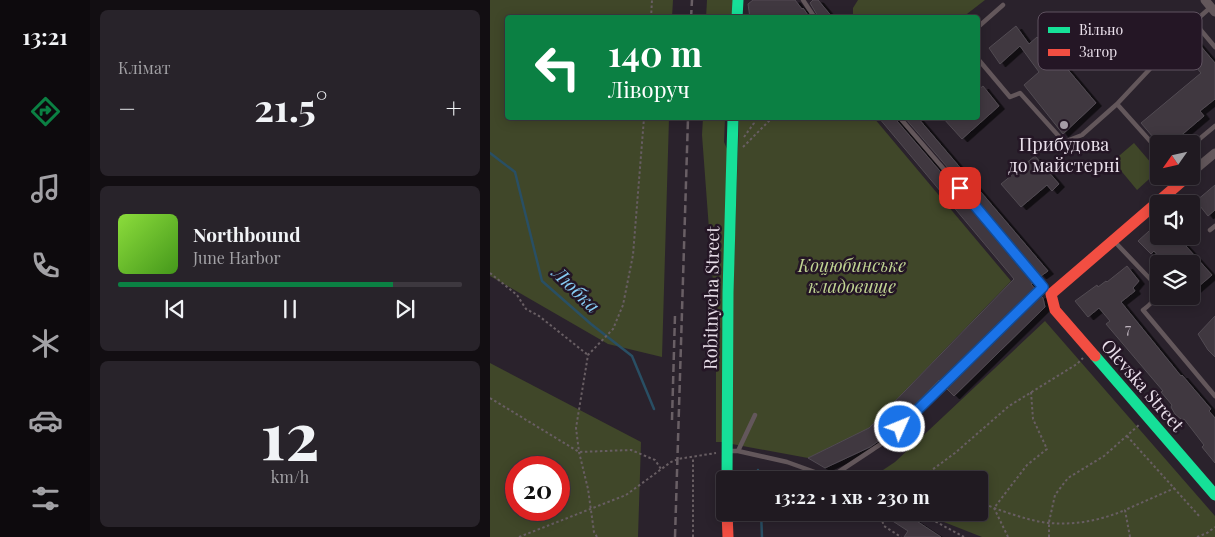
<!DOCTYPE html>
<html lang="uk">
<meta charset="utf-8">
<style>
body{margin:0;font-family:"Playfair Display",serif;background:#28232a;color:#f1f3f6;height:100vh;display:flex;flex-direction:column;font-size:19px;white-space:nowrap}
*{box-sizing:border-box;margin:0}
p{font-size:16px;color:#a2a1a5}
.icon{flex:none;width:28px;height:28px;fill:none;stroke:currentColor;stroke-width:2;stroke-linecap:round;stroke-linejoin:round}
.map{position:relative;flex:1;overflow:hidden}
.details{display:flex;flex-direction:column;gap:10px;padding:10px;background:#120e12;width:400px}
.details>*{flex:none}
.guide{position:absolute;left:15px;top:15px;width:475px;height:105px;border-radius:5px;box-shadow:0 2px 12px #0003,0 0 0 1px #3d383f;background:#0b8043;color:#fff;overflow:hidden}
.needle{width:32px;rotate:236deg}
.buttons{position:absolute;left:660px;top:135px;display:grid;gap:10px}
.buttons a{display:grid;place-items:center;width:50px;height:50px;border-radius:5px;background:#201a21;box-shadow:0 2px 12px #0003,0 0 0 1px #3d383f;font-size:25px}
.speed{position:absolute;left:15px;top:456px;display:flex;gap:10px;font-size:25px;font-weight:700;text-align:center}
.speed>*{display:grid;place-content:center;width:65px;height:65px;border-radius:50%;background:#201a21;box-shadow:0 2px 12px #0003,0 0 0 1px #3d383f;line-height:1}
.speed .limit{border:8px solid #d22;background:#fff;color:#111}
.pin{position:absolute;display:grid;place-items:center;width:42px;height:42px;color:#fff;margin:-21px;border-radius:10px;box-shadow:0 2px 8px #0006}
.me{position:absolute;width:55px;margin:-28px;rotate:46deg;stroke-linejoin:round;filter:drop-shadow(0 0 4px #0008)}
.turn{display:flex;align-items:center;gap:18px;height:105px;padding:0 20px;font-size:22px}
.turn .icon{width:65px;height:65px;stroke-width:2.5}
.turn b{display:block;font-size:35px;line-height:42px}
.big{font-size:38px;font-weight:700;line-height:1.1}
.details .widget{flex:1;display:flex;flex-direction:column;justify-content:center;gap:8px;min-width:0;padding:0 18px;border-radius:8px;background:#28232a}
.details .dial{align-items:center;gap:0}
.dial b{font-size:65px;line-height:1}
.song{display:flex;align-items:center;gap:15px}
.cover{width:60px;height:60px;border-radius:8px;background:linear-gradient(135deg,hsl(90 70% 55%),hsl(100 70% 35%))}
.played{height:5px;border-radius:2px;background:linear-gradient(90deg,#0b8043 80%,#3d383f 80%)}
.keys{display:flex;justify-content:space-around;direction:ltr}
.heat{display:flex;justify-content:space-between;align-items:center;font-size:28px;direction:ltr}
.trip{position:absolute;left:226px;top:471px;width:272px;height:50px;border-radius:5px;background:#201a21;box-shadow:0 2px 12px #0003,0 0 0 1px #3d383f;font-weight:700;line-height:50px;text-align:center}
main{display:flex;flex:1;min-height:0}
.tabs{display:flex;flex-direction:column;width:90px;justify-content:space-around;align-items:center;background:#0d0a0d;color:#a2a1a5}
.tabs .icon{width:35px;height:35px}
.tabs .current{color:#0b8043}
.tabs b{font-size:22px;color:#f1f3f6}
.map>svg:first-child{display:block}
.green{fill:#404729;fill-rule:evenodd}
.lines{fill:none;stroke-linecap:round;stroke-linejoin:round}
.stream{stroke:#294f64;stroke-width:2.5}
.building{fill:#3f383f;stroke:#524b53;filter:url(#shadow)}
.path{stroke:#685e63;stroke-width:2;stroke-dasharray:2.5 2.5;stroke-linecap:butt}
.lane{stroke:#63575b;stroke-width:4.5}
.street{stroke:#63575b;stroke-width:9}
.fast{stroke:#16e098;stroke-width:11}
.jam{stroke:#f24e42;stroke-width:11}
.rail{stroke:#695f65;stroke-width:2.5;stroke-dasharray:8 4;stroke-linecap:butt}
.route-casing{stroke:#114b97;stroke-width:12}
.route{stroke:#1a73e8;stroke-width:9}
.poi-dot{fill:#a69ca7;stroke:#241625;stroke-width:2}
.labels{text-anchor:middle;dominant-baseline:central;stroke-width:5;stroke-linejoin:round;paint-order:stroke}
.number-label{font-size:15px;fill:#beb4be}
.poi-label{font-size:18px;fill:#e8dee9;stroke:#241625}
.park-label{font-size:18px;font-style:italic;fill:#c1d593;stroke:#241625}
.street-label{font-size:18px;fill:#e8dee9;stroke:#241625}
.water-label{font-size:19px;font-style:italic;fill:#86ccf4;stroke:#241625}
.key{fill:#241625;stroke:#5f5260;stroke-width:1}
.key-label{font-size:14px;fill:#e8dee9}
</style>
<main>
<nav class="tabs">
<b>13:21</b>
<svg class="icon current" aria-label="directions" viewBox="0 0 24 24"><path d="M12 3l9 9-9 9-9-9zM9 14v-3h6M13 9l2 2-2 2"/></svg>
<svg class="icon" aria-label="music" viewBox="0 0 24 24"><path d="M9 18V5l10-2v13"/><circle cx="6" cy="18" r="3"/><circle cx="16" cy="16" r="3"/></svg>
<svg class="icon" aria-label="phone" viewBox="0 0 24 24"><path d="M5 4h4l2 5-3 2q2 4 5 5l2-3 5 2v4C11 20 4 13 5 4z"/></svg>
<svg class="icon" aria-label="climate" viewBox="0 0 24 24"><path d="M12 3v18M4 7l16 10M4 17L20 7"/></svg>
<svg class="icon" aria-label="car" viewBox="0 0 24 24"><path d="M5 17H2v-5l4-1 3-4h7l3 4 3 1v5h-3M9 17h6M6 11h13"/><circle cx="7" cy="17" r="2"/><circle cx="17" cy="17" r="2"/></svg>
<svg class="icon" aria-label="filters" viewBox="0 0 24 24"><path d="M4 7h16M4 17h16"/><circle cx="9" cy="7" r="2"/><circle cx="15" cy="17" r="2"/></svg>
</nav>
<section class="details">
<div class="widget"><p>Клімат</p>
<div class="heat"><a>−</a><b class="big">21.5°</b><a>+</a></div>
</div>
<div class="widget">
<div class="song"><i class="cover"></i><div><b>Northbound</b><p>June Harbor</p></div></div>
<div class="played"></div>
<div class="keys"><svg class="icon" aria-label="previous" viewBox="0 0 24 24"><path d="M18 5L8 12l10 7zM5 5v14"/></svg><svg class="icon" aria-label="pause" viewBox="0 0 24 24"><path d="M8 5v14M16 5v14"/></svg><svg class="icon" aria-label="next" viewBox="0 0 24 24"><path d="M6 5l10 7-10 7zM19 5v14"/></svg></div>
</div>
<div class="widget dial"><b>12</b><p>km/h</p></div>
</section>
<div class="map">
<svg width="725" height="537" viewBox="0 0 725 537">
<defs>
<filter id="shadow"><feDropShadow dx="5.5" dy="3" stdDeviation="0" flood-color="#0009"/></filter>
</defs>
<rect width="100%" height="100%" fill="#2a222c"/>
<path class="green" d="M0,0H183L182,17L18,18V118H179L172,357L118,344L0,276Z
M217,0H244L243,17L216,18Z
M368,0H495L473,17H363V8Z
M213,118H235L234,142L238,151L233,442H226V323L212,135Z
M249,118H384L521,281L379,428L318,458L242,444L243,293Z
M644,143L668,171L647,190L623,161Z
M555,321L725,516V537H492L431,513L490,512V480H378L405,462Z
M0,363L151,442L148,537H0ZM26,468H69V510H26Z"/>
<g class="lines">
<path class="stream" d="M0,153L25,172L52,281L101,324L142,356L164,409
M268,470L269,480
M271,512L272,537"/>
</g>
<path class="building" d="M263,0H305L312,9L313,8L320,18H260L258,4Z
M323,0H328L343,18H329L320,3Z
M526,26L539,44L547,37L556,48L558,46L606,103L573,134L534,85L549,72L530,46L510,64L499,48Z
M703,37L725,63V99L710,111L714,116L681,144H669L651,123L711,73L690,48Z
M493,86L509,106L472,139L453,118H488V90Z
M389,118H406L407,121L545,282L541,284L545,289L450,382L449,380L393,438L380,447L335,468L318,458L379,428L524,279Z
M415,118H428L558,271L551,276Z
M545,156L569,184L562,191L557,185L531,207L511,184Z
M725,185V210L718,216L706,201Z
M669,222V236H687L722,275L701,293V264H675L664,251L661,254L648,241Z
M637,266L649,281L643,288L645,291L631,302L691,376L692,375L721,409L719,411L725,418V463L712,447L714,445L694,419L692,420L685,414L681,407L682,405L671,392L673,391L616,324L620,321L609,308L598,317L585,301L607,285L608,287L616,281L617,282Z
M550,295L553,298L555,307L464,396L456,388Z
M725,316V357L718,350L708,334Z
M401,512L416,514L451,537H414L418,531L398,518Z"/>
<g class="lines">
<path class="path" d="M161,18L162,0
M254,137L264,123V118
M253,147L282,118
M0,273L27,295L36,309L49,316L98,355
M541,392L543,419L557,449L537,465L504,508C515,512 527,516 538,519C570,528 605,523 635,510
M0,398L89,452L141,450L165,460L171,469
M637,436L710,517
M431,478L465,453L519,406L587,364L593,358
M378,480C396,472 416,472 435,480
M490,502L504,508L518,537
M389,512L394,526L411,537
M428,512L474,537
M29,537L136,495L181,462L188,459L226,453
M107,537L104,532L98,489L89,452L86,428L98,355L123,329L133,305L143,255L154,118
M203,537V457
M559,537V522L565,495L578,478L614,456L649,425
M640,537L635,510L685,488
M707,537L717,533L725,527"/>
<path class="lane" d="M313,0L325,18
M721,7L704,22L725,47
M488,27L513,5
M488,59L520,97L530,93L574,142L592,135L627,104L669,151
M627,104L704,22
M410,118L560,293
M701,146L725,126
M720,230L725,226
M624,241L663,282C668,296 664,302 653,310L725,396
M240,451H248L297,462L347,480
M248,451L265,415
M343,479L344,475L397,440L553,287"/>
<path class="street" d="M715,0L725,12
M701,173L725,153"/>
<path class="fast" d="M247,18L248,0
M605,356L725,495
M237,480L238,293L243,118"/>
<path class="jam" d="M605,356L565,310L561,294L698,176
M237,512L238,537"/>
<path class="rail" d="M201,18L202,0
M182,420L185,315
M185,537L198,118"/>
</g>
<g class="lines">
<defs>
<path id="route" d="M410,427L553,287L470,188"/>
</defs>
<use href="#route" class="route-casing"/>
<use href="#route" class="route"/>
</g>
<circle class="poi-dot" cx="574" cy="125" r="5"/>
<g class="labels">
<g class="number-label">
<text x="638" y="328">7</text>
</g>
<g class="poi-label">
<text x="574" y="144">Прибудова<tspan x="574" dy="21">до майстерні</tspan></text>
</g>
<g class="park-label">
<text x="362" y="265">Коцюбинське<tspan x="362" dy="21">кладовище</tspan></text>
</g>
<g class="street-label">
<text transform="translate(221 298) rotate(-89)">Robitnycha Street</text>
<text transform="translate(653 385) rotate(49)">Olevska Street</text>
</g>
<g class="water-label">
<text transform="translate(87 289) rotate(44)">Любка</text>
</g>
</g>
<rect x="548" y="12" width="164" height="58" rx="8" class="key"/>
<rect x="558" y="27" width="22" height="6" fill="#16e098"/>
<rect x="558" y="49" width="22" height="7" fill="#f24e42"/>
<g class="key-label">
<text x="589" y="35">Вільно</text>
<text x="589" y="57">Затор</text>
</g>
</svg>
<div class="buttons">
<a><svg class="needle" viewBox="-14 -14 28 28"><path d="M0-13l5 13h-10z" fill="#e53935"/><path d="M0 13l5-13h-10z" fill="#a2a1a5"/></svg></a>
<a><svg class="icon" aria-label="sound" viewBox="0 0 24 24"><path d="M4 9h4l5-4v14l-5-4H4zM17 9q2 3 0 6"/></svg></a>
<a><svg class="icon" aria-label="layers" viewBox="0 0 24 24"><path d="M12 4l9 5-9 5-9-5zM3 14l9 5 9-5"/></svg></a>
</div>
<div class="speed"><div class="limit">20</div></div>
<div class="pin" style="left:470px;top:188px;background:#d93025"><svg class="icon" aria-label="arrive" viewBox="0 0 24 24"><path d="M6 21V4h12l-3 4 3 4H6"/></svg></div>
<svg class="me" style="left:410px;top:427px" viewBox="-20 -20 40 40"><circle r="17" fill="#1a73e8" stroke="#fff" stroke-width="3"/><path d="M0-11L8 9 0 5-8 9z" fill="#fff"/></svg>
<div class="trip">13:22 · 1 хв · 230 m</div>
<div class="guide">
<div class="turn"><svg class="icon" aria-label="left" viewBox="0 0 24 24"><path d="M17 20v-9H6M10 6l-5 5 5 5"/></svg><div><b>140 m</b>Ліворуч</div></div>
</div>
</div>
</main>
